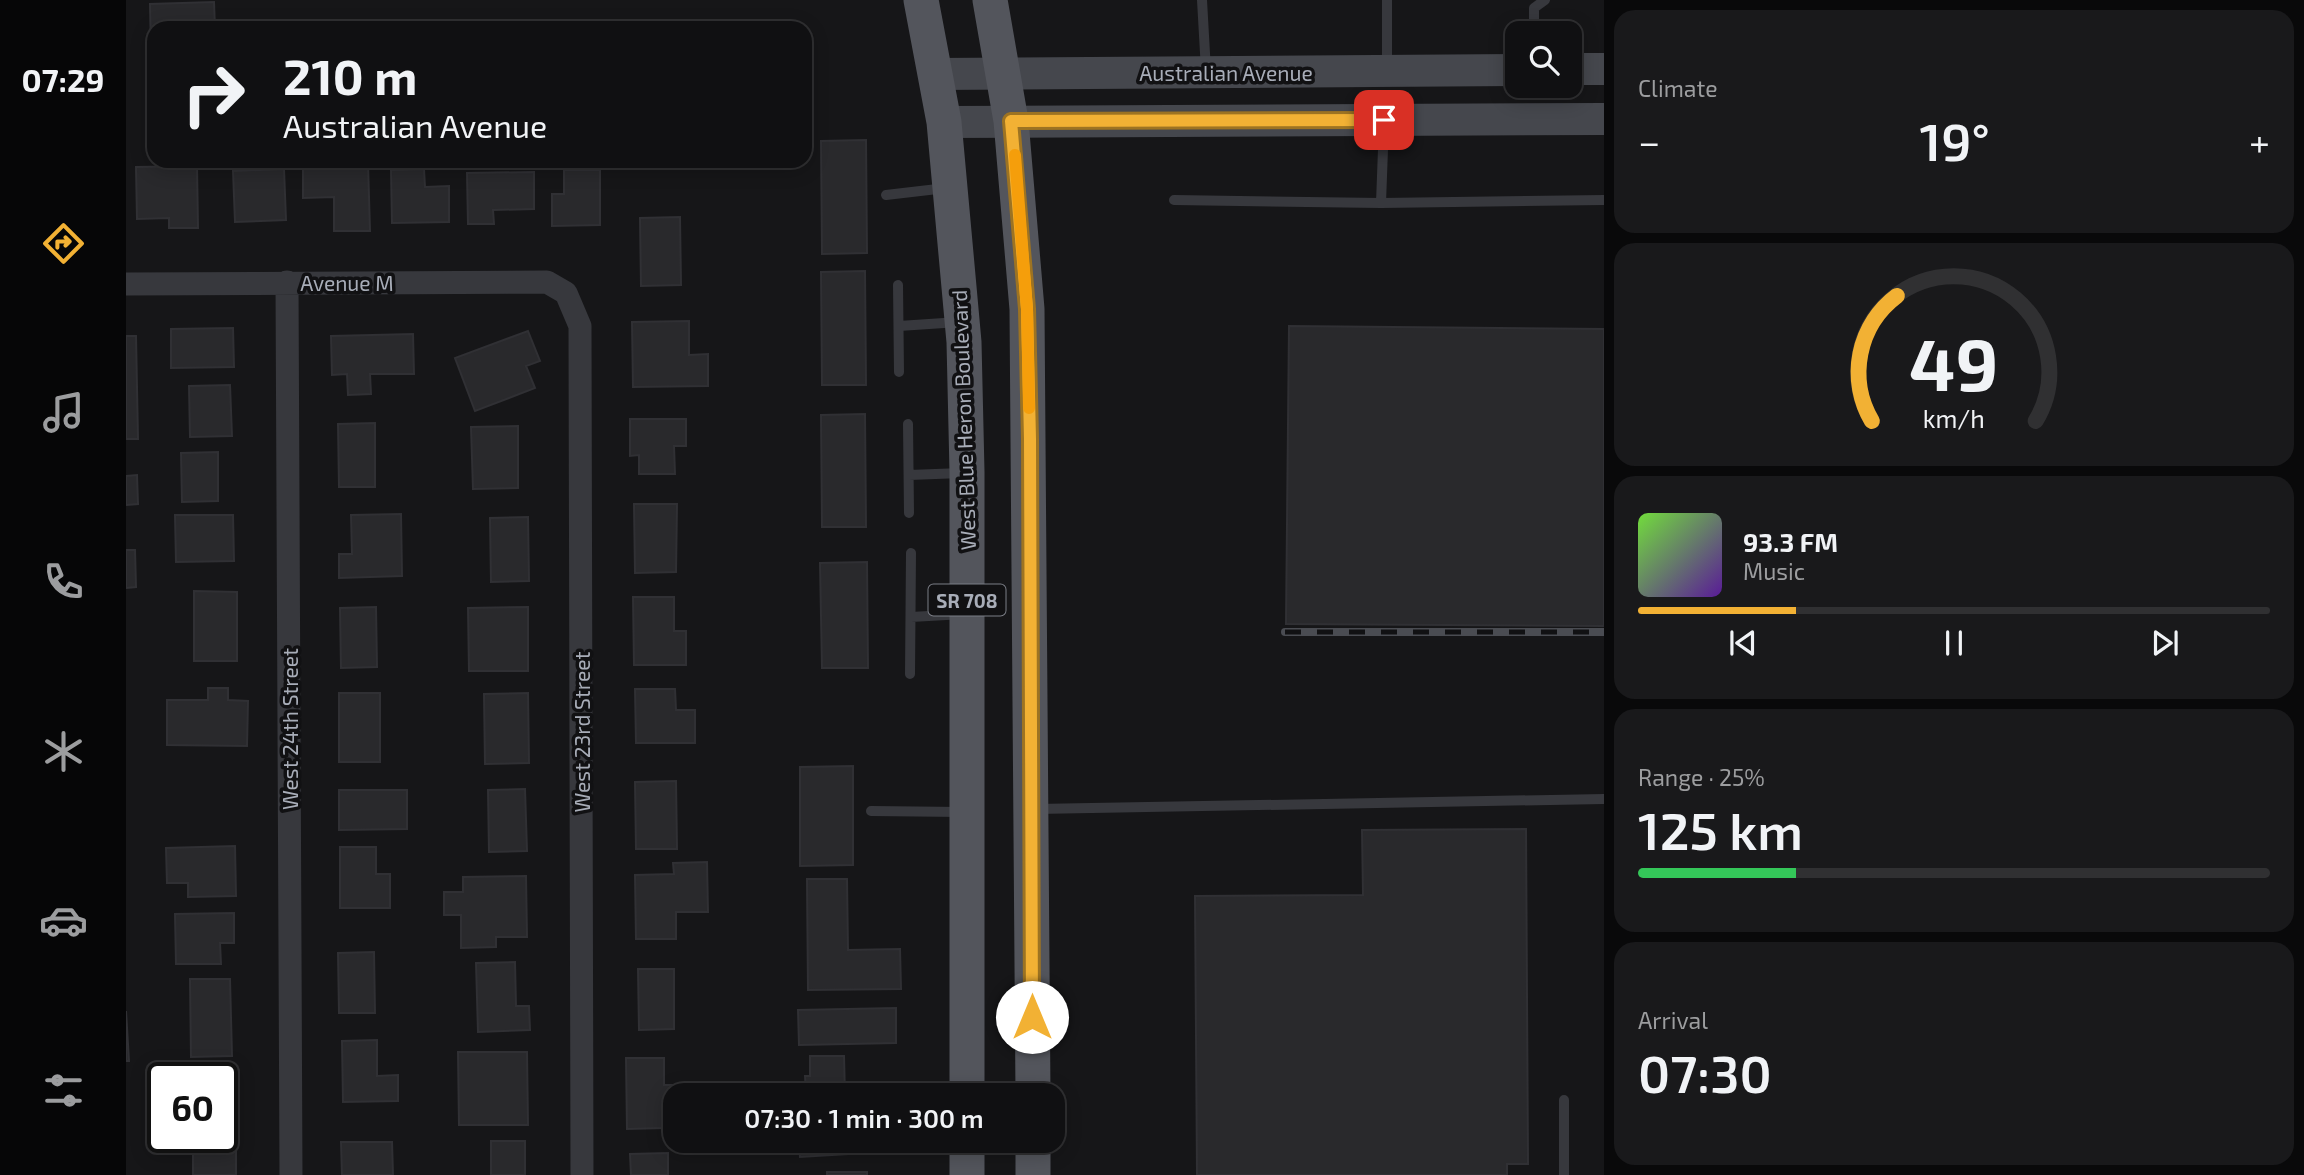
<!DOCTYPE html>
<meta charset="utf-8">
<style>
body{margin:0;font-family:"Exo 2",sans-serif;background:#19191b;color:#f1f3f6;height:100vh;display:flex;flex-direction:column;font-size:26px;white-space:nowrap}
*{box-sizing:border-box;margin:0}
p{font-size:23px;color:#9c9d9f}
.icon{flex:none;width:38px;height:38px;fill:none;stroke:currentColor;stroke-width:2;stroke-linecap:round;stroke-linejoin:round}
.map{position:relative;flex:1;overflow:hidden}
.sheet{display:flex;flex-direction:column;gap:10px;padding:10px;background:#09090a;width:700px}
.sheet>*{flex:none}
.hud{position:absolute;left:21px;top:21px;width:665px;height:147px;border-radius:21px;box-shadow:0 4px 18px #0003,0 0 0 2px #303032;background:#101012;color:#f1f3f6;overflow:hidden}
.controls{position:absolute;left:1379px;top:21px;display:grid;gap:14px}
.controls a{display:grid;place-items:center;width:77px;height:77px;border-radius:14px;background:#101012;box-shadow:0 4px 18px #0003,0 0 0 2px #303032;font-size:35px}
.speed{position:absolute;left:21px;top:1062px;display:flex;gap:14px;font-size:35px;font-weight:700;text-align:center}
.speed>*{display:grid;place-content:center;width:91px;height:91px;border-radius:50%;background:#101012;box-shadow:0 4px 18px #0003,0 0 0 2px #303032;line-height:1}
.speed .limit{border:4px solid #111;border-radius:10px;background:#fff;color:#111}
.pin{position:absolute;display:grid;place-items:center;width:60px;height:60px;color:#fff;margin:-30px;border-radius:14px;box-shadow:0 4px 10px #0006}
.me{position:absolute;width:77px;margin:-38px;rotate:0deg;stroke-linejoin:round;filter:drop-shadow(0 0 5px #0008)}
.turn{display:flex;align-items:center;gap:24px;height:147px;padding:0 21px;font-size:32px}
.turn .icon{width:91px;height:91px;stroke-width:2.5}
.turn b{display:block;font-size:49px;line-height:60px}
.big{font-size:52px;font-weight:600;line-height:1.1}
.sheet .tile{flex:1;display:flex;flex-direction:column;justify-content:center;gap:10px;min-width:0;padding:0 24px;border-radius:21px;background:#19191b}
.sheet .dial{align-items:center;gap:0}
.dial svg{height:182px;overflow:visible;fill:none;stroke:#303032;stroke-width:7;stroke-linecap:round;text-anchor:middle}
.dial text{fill:#f1f3f6;stroke:none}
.song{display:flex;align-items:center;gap:21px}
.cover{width:84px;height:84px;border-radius:10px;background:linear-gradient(135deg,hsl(100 70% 55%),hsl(270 70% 35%))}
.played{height:7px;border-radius:4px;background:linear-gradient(90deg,#f2b134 25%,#303032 25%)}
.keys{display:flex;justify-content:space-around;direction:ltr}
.heat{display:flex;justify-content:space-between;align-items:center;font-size:38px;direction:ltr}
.charge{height:10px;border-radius:5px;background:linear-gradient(90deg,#34c759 25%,#303032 0)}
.trip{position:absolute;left:537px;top:1083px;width:402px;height:70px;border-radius:21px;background:#101012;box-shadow:0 4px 18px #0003,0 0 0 2px #303032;font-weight:600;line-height:70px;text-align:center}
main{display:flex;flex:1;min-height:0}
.dock{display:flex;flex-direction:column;width:126px;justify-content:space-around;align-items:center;background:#060607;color:#9c9d9f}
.dock .icon{width:49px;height:49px}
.dock .selected{color:#f2b134}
.dock b{font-size:32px;color:#f1f3f6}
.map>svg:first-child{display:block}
.building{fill:#29292c;stroke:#303034;stroke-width:2}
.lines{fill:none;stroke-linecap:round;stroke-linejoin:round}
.lane{stroke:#37383d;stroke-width:10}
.street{stroke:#37383d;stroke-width:23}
.secondary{stroke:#45474d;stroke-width:32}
.primary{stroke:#53555c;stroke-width:35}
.rail-casing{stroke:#4a4c52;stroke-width:8}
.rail{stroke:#111113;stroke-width:5;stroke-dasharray:16;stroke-linecap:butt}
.route-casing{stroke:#9d7322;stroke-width:18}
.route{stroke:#f2b134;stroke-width:12}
.slow{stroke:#f59e0b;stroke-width:12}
.labels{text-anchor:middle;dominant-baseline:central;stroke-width:7;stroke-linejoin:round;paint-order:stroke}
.shield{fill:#111113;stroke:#7b7e86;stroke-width:2}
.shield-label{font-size:19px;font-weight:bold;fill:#a8adb8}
.street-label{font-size:21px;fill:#a8adb8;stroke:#111113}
</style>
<main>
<nav class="dock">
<b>07:29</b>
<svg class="icon selected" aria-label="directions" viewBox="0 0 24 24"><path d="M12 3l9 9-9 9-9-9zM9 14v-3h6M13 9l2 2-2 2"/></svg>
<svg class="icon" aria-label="music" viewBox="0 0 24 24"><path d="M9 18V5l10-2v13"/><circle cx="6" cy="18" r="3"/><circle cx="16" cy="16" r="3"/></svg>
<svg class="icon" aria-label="phone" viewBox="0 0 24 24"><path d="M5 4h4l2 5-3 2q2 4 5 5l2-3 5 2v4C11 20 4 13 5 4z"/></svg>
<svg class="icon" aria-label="climate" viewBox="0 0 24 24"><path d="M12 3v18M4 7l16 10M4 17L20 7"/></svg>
<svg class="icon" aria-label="car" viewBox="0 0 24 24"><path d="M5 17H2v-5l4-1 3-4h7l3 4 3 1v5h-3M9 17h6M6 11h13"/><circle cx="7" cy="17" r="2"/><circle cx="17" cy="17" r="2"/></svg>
<svg class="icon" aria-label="filters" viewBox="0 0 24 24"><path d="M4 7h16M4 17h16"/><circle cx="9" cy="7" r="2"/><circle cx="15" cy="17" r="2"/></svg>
</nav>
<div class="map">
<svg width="1478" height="1175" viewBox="0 0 1478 1175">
<rect width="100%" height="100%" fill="#161618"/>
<path class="building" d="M88,2L89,28H28V54H25L24,4Z
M22,74H28V120H24Z
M740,140L741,253L696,254L695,141Z
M242,163L244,231H208V197L177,198V164Z
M71,166L72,228H43V218L11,219L10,167Z
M158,169L160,220L109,222L107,171Z
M298,169L299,187L323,186V222L266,223L265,170Z
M438,170H474V225L426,226V194H438Z
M408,172V209L367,210L368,224H342L341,173Z
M554,217L555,285L515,286L514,218Z
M739,271L740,385H696L695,272Z
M563,321V355L582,354V386L507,387L506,322Z
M1163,326L1478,329V626L1160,624Z
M107,328L108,367L45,368V329Z
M402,331L414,361L400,366L409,388L349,411L329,358Z
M287,334L288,374H244L245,394L222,395L221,374L206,375L205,336Z
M0,336H10L12,439H0Z
M104,385L106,436L64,437L63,386Z
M739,414L740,527H696L695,415Z
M504,419H560V446H548L549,474H513V455L504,456Z
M249,423V487H213L212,424Z
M392,426V488L347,489L345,427Z
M92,452V501L56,502L55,453Z
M11,475L12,504L0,505V476Z
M508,504H551L550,572L509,573Z
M275,514L276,576L213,578V554H226L225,515Z
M49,515H107L108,561L50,562Z
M402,517L403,581L365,582L364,518Z
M0,550H9L10,587L0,588Z
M741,562L742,668H696L694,563Z
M68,591L111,592V661H68Z
M507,597H548V631H560V665H508Z
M250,607L251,667L215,668L214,608Z
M402,607V671H343L342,608Z
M82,688H102V700L122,701L121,746L41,745V700H82Z
M509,689H549L550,710H569V743H510Z
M213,693H254V762H213Z
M402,693L403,763L359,764L358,694Z
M727,766V865L674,866V767Z
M550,781L551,849H510L509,782Z
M399,789L401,851L363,852L362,790Z
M213,790H281V829L213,830Z
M1400,829L1402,1164H1381V1175H1071L1069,896L1237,895L1236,830Z
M109,846L110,896L62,897V883H41L40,848Z
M214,847H250V874H264V908H214Z
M581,862L582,912H550V939H510L509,875L548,874L547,863Z
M400,876L401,937H370V947L335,948V915H318V892H337V877Z
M681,879H721L722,950L774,949L775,989L682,990Z
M108,913V943H94L95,964H50L49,914Z
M248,952L249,1013H213L212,953Z
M389,962L390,1006H403L404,1030L352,1032L350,963Z
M512,969H548V1029L513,1030Z
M64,979H104L106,1056L65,1057Z
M770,1008V1043L673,1045L672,1010Z
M0,1011L3,1061H0Z
M251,1040V1076L272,1075V1101L217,1102L216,1041Z
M332,1052H401L402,1125H333Z
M684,1056H718L719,1096H680L679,1076H684Z
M500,1058H538V1085H555V1096H550V1113L538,1114V1128L501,1129Z
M105,1076L108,1126L96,1127V1078H59Z
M365,1141H399V1175H365Z
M673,1141H771V1151L674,1157Z
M215,1142H266L267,1175H216Z
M110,1144V1175H67V1145Z
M542,1153V1175H505L504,1154Z
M701,1172H741V1175H701Z"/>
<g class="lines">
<path class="lane" d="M1076,0L1080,71
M1408,33V8L1419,0
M1261,68V0
M760,195L820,188
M1048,200L1255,203L1258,122
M1255,203L1478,200
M772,285L773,372
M773,326L833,322
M782,424L783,513
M783,475L836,473
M785,617L838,614
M784,674L785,553
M910,809L1478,799
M745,811L836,812
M1438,1175V1100"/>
<path class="street" d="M161,282L165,1175
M0,284L421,282L440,293L454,326L456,1175"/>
<path class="secondary" d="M1444,69H1478
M809,74L1391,70
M818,122L1478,119"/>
<path class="primary" d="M795,0L818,122L838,342L841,472V1096
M864,0L885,121L901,309L907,1096
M841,1141V1175
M907,1141V1175"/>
<defs>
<path id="rail" d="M1159,632H1478"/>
</defs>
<use href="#rail" class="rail-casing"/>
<use href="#rail" class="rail"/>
</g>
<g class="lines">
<defs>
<path id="route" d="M906,1017L904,439L901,309L885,121L1258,120"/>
</defs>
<use href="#route" class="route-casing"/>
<use href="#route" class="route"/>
<path class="slow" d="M889,155L901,309L903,408"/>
</g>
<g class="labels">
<rect class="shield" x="802.5" y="584.5" width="77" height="31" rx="5"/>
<g class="shield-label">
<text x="841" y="600">SR 708</text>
</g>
<g class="street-label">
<text x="1100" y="72">Australian Avenue</text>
<text x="221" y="282">Avenue M</text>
<text transform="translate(837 420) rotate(-92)">West Blue Heron Boulevard</text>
<text transform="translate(163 729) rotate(-90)">West 24th Street</text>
<text transform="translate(455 732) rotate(-90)">West 23rd Street</text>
</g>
</g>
</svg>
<div class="controls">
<a><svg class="icon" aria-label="search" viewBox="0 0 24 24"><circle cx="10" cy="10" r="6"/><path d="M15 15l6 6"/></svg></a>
</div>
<div class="speed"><div class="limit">60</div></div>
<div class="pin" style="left:1258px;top:120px;background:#d93025"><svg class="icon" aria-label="arrive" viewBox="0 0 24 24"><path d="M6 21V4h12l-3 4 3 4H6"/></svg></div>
<svg class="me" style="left:906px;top:1017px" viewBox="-20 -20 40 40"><circle r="19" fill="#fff"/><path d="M0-13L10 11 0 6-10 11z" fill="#f2b134"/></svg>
<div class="trip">07:30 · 1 min · 300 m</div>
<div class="hud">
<div class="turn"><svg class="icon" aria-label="right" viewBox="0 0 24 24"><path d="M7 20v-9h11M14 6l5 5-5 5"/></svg><div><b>210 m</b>Australian Avenue</div></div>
</div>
</div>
<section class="sheet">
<div class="tile"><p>Climate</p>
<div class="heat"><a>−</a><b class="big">19°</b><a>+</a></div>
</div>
<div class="tile dial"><svg viewBox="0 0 100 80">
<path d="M14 69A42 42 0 1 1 86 69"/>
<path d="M14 69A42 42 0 0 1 25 14" stroke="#f2b134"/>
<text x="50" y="56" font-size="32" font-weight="700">49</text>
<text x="50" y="72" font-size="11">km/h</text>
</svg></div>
<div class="tile">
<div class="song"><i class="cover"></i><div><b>93.3 FM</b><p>Music</p></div></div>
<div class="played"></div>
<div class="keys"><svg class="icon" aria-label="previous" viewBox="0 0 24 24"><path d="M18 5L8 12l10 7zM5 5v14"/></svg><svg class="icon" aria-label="pause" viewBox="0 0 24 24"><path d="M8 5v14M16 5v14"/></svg><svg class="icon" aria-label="next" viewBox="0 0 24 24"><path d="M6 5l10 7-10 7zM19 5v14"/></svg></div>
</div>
<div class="tile"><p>Range · 25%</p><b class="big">125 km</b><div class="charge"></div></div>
<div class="tile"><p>Arrival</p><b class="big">07:30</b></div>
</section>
</main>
